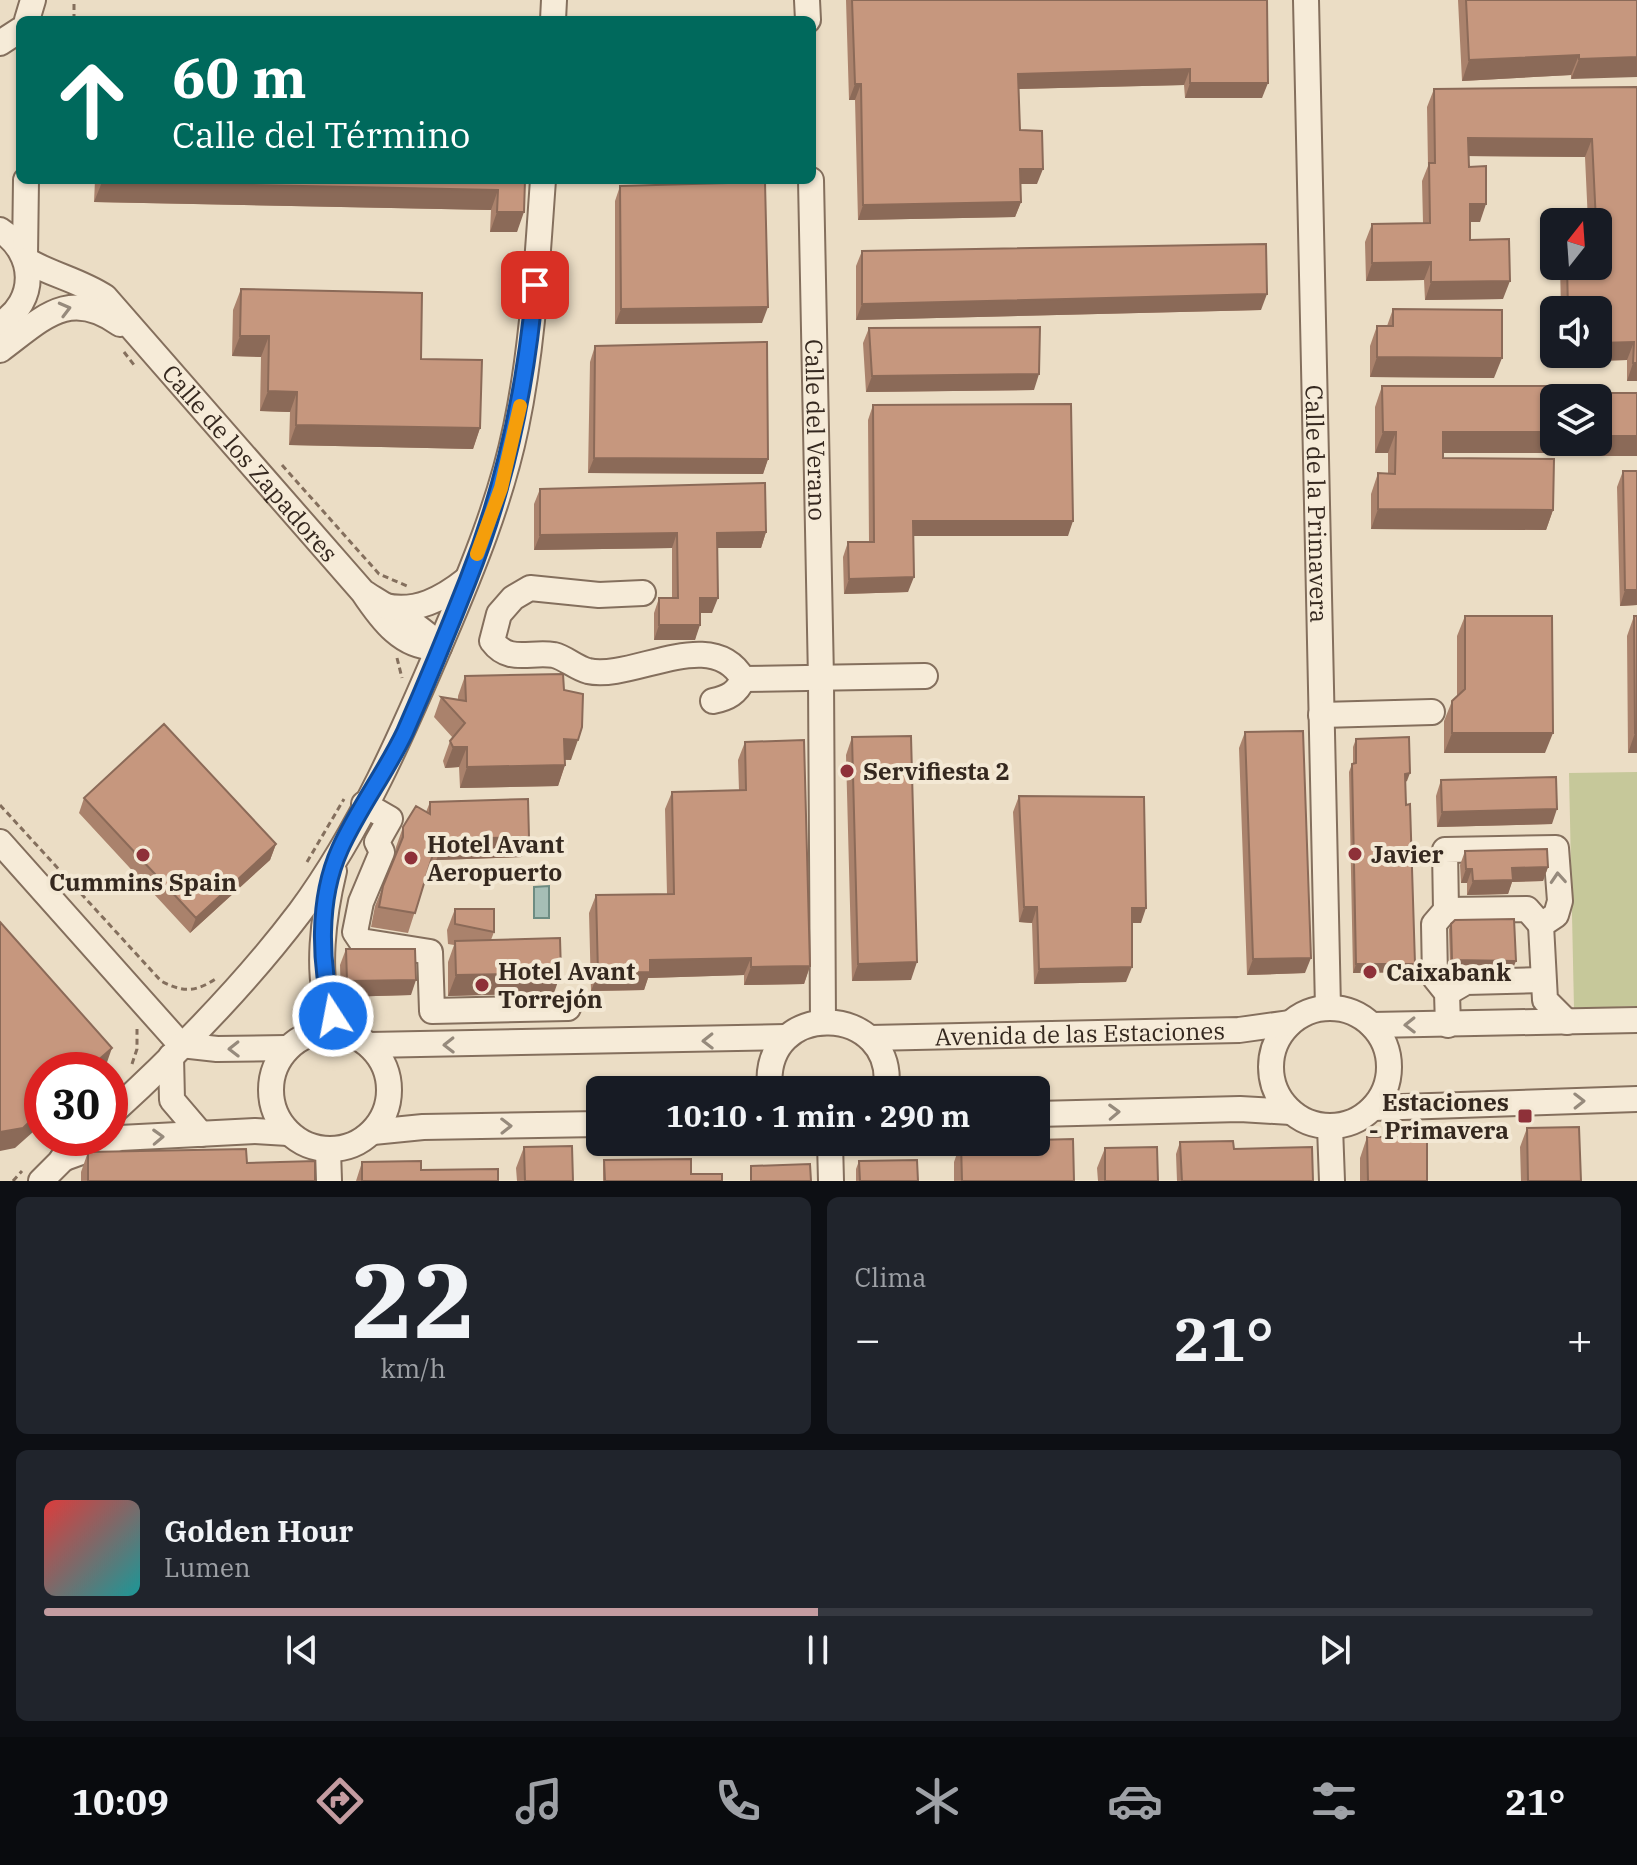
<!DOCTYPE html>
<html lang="es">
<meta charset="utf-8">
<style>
body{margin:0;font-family:"IBM Plex Serif",serif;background:#20242c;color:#f1f3f6;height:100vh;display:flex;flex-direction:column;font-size:30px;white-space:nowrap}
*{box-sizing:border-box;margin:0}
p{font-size:26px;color:#9ea1a6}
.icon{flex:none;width:44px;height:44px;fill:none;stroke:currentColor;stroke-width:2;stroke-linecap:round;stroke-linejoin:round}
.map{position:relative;height:1181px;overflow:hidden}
.details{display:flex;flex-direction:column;gap:16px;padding:16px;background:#0d0f14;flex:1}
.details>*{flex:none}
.guide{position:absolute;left:16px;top:16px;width:800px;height:168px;border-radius:12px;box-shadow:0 2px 6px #0004;background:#00695c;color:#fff;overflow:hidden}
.needle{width:52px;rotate:17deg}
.fabs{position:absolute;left:1540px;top:208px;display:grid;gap:16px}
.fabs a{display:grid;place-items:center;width:72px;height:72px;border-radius:12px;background:#171b24;box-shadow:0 2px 6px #0004;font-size:40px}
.speed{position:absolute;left:24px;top:1052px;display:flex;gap:16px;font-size:40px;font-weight:700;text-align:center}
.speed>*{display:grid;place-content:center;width:104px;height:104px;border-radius:50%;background:#171b24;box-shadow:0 2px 6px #0004;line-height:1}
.speed .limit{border:12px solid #d22;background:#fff;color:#111}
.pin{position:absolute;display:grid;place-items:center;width:68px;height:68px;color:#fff;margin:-34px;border-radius:16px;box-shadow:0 4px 12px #0006}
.me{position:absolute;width:88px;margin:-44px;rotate:349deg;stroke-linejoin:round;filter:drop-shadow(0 0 6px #0008)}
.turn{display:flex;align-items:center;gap:28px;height:168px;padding:0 24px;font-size:36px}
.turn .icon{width:104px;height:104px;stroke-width:2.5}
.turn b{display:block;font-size:56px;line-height:68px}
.big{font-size:60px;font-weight:700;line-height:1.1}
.details .widget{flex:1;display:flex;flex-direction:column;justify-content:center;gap:12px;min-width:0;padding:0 28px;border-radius:12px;background:#20242c}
.details .dial{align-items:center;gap:0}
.dial b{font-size:104px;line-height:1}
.song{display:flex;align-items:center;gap:24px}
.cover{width:96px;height:96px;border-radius:12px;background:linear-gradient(135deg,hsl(0 70% 55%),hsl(180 70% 35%))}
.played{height:8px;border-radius:4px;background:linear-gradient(90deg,#c49ca1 50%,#363941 50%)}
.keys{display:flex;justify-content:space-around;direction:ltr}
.heat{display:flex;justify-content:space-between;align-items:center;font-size:44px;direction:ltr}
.details .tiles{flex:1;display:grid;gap:16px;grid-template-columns:1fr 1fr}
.widget:last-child{grid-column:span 2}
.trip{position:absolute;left:586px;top:1076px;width:464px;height:80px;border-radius:12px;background:#171b24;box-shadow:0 2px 6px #0004;font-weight:700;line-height:80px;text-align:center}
.menu{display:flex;height:128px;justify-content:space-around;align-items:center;background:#090b0e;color:#9ea1a6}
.menu .icon{width:56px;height:56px}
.menu .active{color:#c49ca1}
.menu b{font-size:36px;color:#f1f3f6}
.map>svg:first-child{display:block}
.green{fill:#c6c89a}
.water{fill:#a6beb5;stroke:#6e8c82;stroke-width:2}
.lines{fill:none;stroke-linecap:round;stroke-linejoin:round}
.minor-casing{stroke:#846f5d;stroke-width:28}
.path{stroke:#846f5d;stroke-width:3;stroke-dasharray:6 4;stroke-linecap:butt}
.minor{stroke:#f6ebd8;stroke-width:24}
.wall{fill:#aa826c;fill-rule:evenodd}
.shaded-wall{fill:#8b6a58}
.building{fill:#c6977e;stroke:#8b6a58;stroke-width:2}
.oneway{stroke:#968a7c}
.route-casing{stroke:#114b97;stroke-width:20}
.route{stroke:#1a73e8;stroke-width:14}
.slow{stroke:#f59e0b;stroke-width:14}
.poi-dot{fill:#8e3139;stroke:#f3e8d4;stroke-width:3}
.labels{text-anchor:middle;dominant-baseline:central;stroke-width:8;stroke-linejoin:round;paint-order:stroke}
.street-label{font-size:24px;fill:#35281f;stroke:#f3e8d4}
.poi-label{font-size:24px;font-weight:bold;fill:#35281f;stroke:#f3e8d4;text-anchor:start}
</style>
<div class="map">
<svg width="1637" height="1181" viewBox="0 0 1637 1181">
<rect width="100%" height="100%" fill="#ebddc5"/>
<path class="green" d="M1637,772V1006L1574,1009L1569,773Z"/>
<path class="water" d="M549,886V918H534V887Z"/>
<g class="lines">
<defs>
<g id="minor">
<path d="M807,0L808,20"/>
<path id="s1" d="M1306,0L1328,1008"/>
<path d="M27,20L33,0"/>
<path d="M553,20L554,0"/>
<path d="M0,43L20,30"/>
<path id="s2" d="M811,180L821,679L823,1021"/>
<path d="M0,230C36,253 38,301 0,324"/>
<path d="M25,256L26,180"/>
<path id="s3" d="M26,260C52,275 81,281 105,297L363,592C381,619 403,650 439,647C429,631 382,604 363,592"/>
<path d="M0,350C42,319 69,287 120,324"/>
<path d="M643,593L599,595L530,588L513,598L499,614L492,641C509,664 530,651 554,655C566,658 576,668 588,671C633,681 712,624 743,679"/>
<path d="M385,606C416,613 442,599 466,580"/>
<path d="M743,679L925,676"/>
<path d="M713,701C728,698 737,693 743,679"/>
<path d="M1321,715L1432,712"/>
<path d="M364,804L390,819L377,842L382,852L361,902L355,932L361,941L430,952L432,1011L568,1008"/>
<path d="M0,842L181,1045"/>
<path d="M334,871C325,908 313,981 333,1016C337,1023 346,1029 351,1034"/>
<path d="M1446,910L1527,909L1541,925"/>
<path d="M1447,993L1466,982L1542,980"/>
<circle cx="1330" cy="1067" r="59"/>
<path d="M1372,1025L1637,1020"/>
<path d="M1448,1025L1447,993L1435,978L1434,924L1446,910L1445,850L1556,848L1560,901L1556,915L1541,925L1545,1000L1567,1022"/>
<circle cx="330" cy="1090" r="59"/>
<path id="s4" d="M870,1038L1239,1030L1290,1023"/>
<path d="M181,1045L217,1049L287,1048"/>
<path d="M369,1045L786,1037"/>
<path d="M171,1056L172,1100L201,1134"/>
<path d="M770,1090C760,997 898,1003 886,1090"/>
<path d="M1373,1108L1637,1099"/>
<path d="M1036,1114L1240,1109L1291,1112"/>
<path d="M110,1115C178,1053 244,986 300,912C361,829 403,732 443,638C472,570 501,500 516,427C533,346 537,262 543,180"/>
<path d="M1330,1127L1332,1181"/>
<path d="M373,1132L423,1127L600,1124"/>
<path d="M830,1142L831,1181"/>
<path d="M328,1150L329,1181"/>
<path d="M62,1159L120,1138L255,1131L288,1133"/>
<path d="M41,1181L73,1149"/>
</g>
</defs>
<use href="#minor" class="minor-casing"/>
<path class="path" d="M74,20V0
M124,352L134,365
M282,465L379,574L407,586
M397,658L402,678
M0,805L161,981C184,993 196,992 217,978
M307,862L344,799
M132,1064L137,1049V1029
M13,1181L22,1171"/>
<use href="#minor" class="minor"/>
</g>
<path class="wall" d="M846,0H1267L1262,98H1185L1184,85L1019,89L1020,130L1037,184H1021V202L1015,217L858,220L855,100H849Z
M1458,0H1637L1571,79V75L1462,81Z
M1637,87V381H1627V360L1561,362V354H1598V310H1561L1560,266H1598V222H1588L1585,157L1468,156L1469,167L1480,222H1470V240L1503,299L1425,300L1424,280L1366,281L1365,242L1372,224L1423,223L1422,181L1428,166L1427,107L1434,89Z
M95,180H525L517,232H490L491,210L94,202Z
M620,186L762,323L615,324V201Z
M862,251L1261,310L856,320V266Z
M241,289L421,359L480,428L473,449L289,445L290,412L260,411L261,357L232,356L233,310Z
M1393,309L1494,378L1370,377V346L1377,326H1387Z
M869,328L1034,390L866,392L863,343Z
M595,346L768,459L763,474L588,473L590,362Z
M1382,386H1559V393H1637V456H1576L1575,453H1443V458L1554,459L1553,510L1546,530L1371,529V494L1378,473H1388V453H1375V407ZM1554,398H1598V442H1554Z
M873,405L1068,536H913L908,592L844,594L843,557L848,542H869L868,420Z
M1623,471L1637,605L1620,606L1617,487Z
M540,489L766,532L761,548H717L712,613H700L695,640H654V613L659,598H672V548L534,550V504Z
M1465,616L1545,753H1444V721L1452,701L1457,696V636Z
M1634,616H1637V753H1628L1627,636Z
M465,676L564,690L571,760H565V765L558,786L460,788L459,767L445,768L443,761L450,741L453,738L434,717L441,697L458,700V696Z
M1245,732L1305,973L1247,975L1239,748Z
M852,737L911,980L852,981L846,755Z
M1356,739L1407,781L1405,782L1412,972L1353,973L1349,772L1352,764H1353V747Z
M745,742L810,966L804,984L744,985V975L648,978L644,990L591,991L589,913L596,895L667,894L665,809L672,792L739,790L738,760Z
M1441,780L1552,824L1437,827L1436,796Z
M1019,796L1141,923H1132L1126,982L1034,984L1032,923L1019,922L1013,812Z
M84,798L276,844L270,860L190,933L79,813Z
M430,802L522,857L438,860L430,875L427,874L408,933L371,927L375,906L396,855V847L403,827L426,812Z
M1465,851L1548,867L1543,881L1512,882L1508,894L1467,895V883H1461L1460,865Z
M455,909L494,932L491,940L554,993L448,996V962L454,945L448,944L447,930Z
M1451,924L1514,966L1450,965L1449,929Z
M346,949L411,995L341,997L340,965Z
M1527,1128L1581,1181H1521L1520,1147Z
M1367,1137L1427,1181H1360V1158Z
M961,1142L1074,1181H954V1162Z
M1180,1142L1234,1149L1313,1181H1177L1176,1154Z
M524,1147L573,1181H517L516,1168Z
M1105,1148L1158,1181H1098L1097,1168Z
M88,1152L247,1163L315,1181H81V1172Z
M604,1160L691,1174L722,1181H603V1165Z
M859,1161L918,1181H856V1169Z
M362,1162L421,1170L498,1181H356Z"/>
<path class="shaded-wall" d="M1579,55L1571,75L1462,81L1469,60Z
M1637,57V77L1571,79L1579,59Z
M1190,69L1184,85L1012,89L1018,74Z
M1190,83H1268L1262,98H1185Z
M855,84H861L855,100H849Z
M1468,138L1592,139L1585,157L1461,156Z
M1020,169H1043L1037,184H1014Z
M102,182L498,190L491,210L94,202Z
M1021,202L1015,217L858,220L863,205Z
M1470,204H1486L1480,222H1463Z
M497,212H524L517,232H490Z
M1431,262L1424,280L1366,281L1372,263Z
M1510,281L1503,299L1425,300L1431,282Z
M1267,294L1261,310L856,320L862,304Z
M768,307L762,323L615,324L621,309Z
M240,336H269L261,357L232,356Z
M1634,342L1627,360L1561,362L1564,354H1598V343Z
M1377,357L1502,358L1494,378L1370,377Z
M1633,363H1637V381H1627Z
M1039,374L1034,390L866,392L872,376Z
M268,391L297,392L290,412L260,411Z
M296,425L480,428L473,449L289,445Z
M1383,432H1396L1388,453H1375Z
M1443,432H1554V442H1579L1575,453H1436Z
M1598,436H1637V456H1576L1581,442H1598Z
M594,458L768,459L763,474L588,473Z
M1378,509L1553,510L1546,530L1371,529Z
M913,521H1073L1068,536H907Z
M766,532L761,548H712L717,533Z
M677,533L672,548L534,550L540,535Z
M914,577L908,592L844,594L849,579Z
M1625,590H1637V605L1620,606Z
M700,598H718L712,613H694Z
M659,625H700L695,640H654Z
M1452,733H1553L1545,753H1444Z
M1635,733H1637V753H1628Z
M564,739L578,740L571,760L557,759Z
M453,747H467L459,767L445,768Z
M565,765L558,786L460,788L467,767Z
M1410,773L1407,781L1402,782L1405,774Z
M1557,809L1552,824L1437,827L1442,812Z
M529,837L522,857L438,860L430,875L445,839Z
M276,844L270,860L190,933L196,918Z
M1548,867L1543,881L1512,882L1508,894L1467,895L1473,881L1512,868Z
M1466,869H1472L1467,883H1461Z
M1024,907H1037L1032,923L1019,922Z
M1132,908H1146L1141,923H1126Z
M751,958L744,975L648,978L644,990L591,991L598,973L650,960Z
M1311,958L1305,973L1247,975L1253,959Z
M1452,960L1516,961L1514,966L1450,965Z
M917,962L911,980L852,981L858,964Z
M1356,964H1415L1412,972L1353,973Z
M810,966L804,984L744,985L751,967Z
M1132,967L1126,982L1034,984L1039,969Z
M561,973L554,993L448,996L456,975Z
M416,980L411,995L341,997L347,981Z
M112,1048L105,1068L102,1070H87Z
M42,1110V1124L15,1148L0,1151V1132Z"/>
<path class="building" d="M852,0H1267L1268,83H1190V69L1018,74L1020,130L1042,131L1043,169H1020L1021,202L863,205L861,84H855Z
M1466,0H1637V57L1579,59V55L1469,60Z
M1637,87V363H1633L1634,342L1598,343V310H1568L1567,266H1598V222H1596L1592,139L1468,138L1469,167L1486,166V204H1470V240L1509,239L1510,281L1431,282V262L1372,263V224L1430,223L1429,163H1435L1434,89Z
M102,180H525L524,212H497L498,190L102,182Z
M765,182L768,307L621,309L620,186Z
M1266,244L1267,294L862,304V251Z
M241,289L422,293L421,359L482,360L480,428L296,425L297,392L268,391L269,336H240Z
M1393,309L1502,310V358L1377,357V326H1393Z
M1040,327L1039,374L872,376L869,328Z
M767,342L768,459L594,458L595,346Z
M1382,386H1559V393H1637V436H1598V398H1554V432H1443V458L1554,459L1553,510L1378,509V473L1395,474L1396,432H1383Z
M1071,404L1073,521H913L914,577L849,579L848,542H874L873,405Z
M1623,471H1637V590H1625Z
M765,483L766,532L717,533L718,598H700V625H659V598H678L677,533L540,535V489Z
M1465,616H1552L1553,733H1452V701L1465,689Z
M1634,616H1637V733H1635Z
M563,674L564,690L583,694L582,727L578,740L564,739L565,765L467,767V747H453L450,741L465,723L441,697L466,701L465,676Z
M164,724L276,844L196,918L84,798Z
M1303,731L1311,958L1253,959L1245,732Z
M911,736L917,962L858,964L852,737Z
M1409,737L1410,773L1405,774L1406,805L1410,804L1415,964H1356L1352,764L1356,763V739Z
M804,740L810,966L751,967V958L650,960V972L598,973L596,895L674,894L672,792L746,790L745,742Z
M1556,777L1557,809L1442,812L1441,780Z
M1019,796L1144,797L1146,908H1132V967L1039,969L1037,907H1024Z
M528,799L529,837L445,839L438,855L433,854L415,913L379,907L383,886L403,837V827L416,806L430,814V802Z
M1547,849L1548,867L1512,868L1513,880L1473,881L1472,869H1466L1465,851Z
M455,909H494V932L455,924Z
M1514,919L1516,961L1452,960L1451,924L1455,920Z
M0,922L112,1048L87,1070H42V1110L23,1128L0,1132Z
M560,938L561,973L456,975L455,941Z
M346,949H415L416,980L347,981Z
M1579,1127L1581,1181H1528L1527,1128Z
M1367,1137H1427V1181H1368Z
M1073,1139L1074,1181H962L961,1142H1036V1140Z
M1233,1141L1234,1149L1312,1147L1313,1181H1182L1180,1142Z
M572,1146L573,1181H525L524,1147Z
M1157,1147L1158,1181H1105V1148Z
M246,1149L247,1163L315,1161V1181H88V1152Z
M691,1159V1174H722V1181H605L604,1160Z
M917,1160L918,1181H860L859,1161Z
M421,1161V1170L498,1169V1181H362V1162Z
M810,1164L811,1181H751V1166Z"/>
<defs><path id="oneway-chevron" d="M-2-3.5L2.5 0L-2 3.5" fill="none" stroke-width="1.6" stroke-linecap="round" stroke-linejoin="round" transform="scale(2)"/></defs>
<g class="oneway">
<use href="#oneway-chevron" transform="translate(65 309) rotate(-15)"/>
<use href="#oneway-chevron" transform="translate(1558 878) rotate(-94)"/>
<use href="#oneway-chevron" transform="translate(1410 1025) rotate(179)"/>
<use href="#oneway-chevron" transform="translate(708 1041) rotate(179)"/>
<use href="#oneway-chevron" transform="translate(449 1045) rotate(179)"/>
<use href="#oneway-chevron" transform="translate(234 1049) rotate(179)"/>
<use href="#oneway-chevron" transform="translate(1579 1101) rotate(-1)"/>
<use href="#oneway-chevron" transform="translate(1114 1112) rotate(-2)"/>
<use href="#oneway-chevron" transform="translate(506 1126) rotate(-1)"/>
<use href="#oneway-chevron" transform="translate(158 1137) rotate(-2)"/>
</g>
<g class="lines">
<defs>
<path id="route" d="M333,1016C320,964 317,900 340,849C358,809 386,772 405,732C427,682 448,631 468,580C506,484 526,388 535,285"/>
</defs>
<use href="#route" class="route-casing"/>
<use href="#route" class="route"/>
<path class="slow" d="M477,554L501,488L520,406"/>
</g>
<g class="poi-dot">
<circle cx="847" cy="771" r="8"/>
<circle cx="1355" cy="854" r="8"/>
<circle cx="143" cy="855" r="8"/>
<circle cx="411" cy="858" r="8"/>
<circle cx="1370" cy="972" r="8"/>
<circle cx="482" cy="985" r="8"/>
<rect x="1517" y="1108" width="16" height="16" rx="4"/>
</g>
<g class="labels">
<g class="street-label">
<text stroke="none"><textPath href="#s2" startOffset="250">Calle del Verano</textPath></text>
<text stroke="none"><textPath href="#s3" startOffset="308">Calle de los Zapadores</textPath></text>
<text stroke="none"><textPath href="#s1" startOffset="504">Calle de la Primavera</textPath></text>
<text stroke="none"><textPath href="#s4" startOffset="210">Avenida de las Estaciones</textPath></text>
</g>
<g class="poi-label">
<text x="863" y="771">Servifiesta 2</text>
<text x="427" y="844">Hotel Avant<tspan x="427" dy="28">Aeropuerto</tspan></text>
<text x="1371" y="854">Javier</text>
<text x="143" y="882" text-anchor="middle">Cummins Spain</text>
<text x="498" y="971">Hotel Avant<tspan x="498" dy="28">Torrejón</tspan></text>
<text x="1386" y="972">Caixabank</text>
<text x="1509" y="1102" text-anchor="end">Estaciones<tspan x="1509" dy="28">- Primavera</tspan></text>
</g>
</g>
</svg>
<div class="fabs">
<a><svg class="needle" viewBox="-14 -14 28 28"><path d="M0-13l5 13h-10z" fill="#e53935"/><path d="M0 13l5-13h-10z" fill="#9ea1a6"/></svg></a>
<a><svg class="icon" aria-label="sound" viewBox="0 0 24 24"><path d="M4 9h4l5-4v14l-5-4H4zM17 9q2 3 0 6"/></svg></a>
<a><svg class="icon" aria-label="layers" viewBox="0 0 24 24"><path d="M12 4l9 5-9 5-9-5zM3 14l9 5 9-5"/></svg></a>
</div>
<div class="speed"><div class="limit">30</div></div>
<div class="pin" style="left:535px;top:285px;background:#d93025"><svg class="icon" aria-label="arrive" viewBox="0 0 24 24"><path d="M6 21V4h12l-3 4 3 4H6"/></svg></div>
<svg class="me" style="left:333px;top:1016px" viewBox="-20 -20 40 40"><circle r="17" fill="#1a73e8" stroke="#fff" stroke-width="3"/><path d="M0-11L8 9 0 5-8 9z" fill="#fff"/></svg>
<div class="trip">10:10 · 1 min · 290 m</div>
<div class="guide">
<div class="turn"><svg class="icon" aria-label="ahead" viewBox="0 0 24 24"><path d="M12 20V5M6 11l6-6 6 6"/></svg><div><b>60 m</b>Calle del Término</div></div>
</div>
</div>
<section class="details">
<div class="tiles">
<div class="widget dial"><b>22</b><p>km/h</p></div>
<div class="widget"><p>Clima</p>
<div class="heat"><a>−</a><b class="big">21°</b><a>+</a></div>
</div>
<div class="widget">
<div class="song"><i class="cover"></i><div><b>Golden Hour</b><p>Lumen</p></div></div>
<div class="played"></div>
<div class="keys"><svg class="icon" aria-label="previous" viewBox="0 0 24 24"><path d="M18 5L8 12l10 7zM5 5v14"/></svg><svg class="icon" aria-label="pause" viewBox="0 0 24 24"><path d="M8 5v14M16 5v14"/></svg><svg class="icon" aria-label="next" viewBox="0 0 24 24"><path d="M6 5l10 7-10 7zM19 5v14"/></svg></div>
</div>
</div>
</section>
<nav class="menu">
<b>10:09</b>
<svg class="icon active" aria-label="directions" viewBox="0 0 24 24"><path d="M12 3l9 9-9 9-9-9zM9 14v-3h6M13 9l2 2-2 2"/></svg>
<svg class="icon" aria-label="music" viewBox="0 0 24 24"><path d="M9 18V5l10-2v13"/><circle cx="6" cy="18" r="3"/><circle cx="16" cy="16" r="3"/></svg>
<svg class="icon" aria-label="phone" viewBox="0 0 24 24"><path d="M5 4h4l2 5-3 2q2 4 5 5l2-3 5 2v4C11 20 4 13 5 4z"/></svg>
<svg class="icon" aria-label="climate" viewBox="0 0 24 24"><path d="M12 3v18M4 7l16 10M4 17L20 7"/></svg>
<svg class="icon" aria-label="car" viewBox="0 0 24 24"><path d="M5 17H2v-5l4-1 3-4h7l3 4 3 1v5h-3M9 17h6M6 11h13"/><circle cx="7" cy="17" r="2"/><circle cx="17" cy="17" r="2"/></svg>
<svg class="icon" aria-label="filters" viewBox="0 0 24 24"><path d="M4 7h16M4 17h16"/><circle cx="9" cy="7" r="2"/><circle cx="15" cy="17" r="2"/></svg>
<b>21°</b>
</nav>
